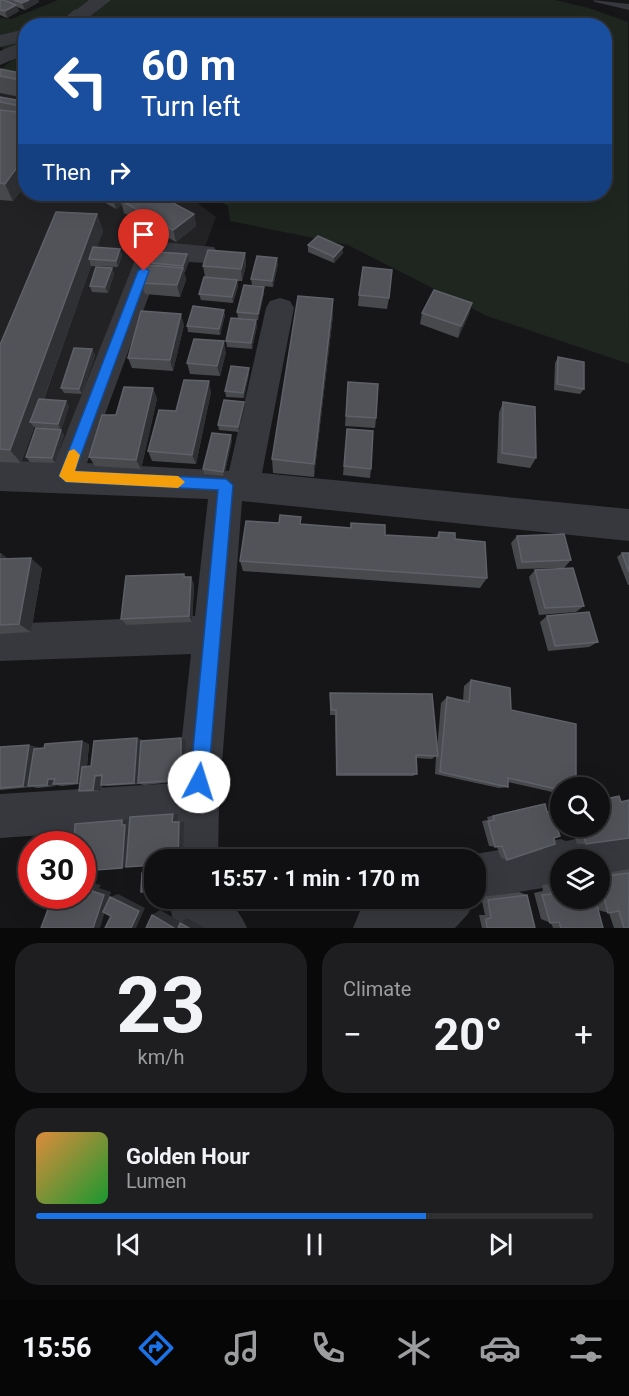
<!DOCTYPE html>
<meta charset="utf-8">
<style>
body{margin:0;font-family:Roboto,sans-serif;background:#1e1e20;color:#f1f3f6;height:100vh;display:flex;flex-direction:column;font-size:22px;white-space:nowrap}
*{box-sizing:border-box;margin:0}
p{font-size:20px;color:#9c9d9f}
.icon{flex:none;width:33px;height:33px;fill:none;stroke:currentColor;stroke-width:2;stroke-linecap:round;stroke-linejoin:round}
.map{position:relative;height:928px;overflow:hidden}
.sheet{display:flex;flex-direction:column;gap:15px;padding:15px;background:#09090a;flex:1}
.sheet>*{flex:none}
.top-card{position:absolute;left:18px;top:18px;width:594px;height:183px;border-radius:24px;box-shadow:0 6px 24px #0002,0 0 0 2px #303032;background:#1a4fa0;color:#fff;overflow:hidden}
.buttons{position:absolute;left:550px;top:777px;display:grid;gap:12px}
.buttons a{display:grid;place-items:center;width:60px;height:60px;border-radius:50%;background:#101012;box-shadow:0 6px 24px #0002,0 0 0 2px #303032;font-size:30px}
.speed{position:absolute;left:18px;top:831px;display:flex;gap:12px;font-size:30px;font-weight:700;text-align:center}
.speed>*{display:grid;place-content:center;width:78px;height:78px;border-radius:50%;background:#101012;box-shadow:0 6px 24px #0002,0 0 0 2px #303032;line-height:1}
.speed .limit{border:9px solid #d22;background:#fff;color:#111}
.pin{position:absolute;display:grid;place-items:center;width:51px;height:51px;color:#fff;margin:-62px -26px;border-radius:50% 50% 50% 0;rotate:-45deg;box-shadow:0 0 6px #0007}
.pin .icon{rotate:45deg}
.me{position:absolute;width:66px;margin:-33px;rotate:5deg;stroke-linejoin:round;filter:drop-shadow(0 0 4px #0008)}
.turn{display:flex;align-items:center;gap:21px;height:126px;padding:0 24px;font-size:27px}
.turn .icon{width:78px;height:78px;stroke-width:2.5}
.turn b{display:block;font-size:42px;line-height:51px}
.then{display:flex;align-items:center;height:57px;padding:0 24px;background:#0003;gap:12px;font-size:22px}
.big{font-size:45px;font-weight:700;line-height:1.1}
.sheet .widget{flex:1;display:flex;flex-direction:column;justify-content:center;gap:9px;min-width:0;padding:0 21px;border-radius:24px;background:#1e1e20}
.sheet .dial{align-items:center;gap:0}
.dial b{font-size:78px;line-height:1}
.song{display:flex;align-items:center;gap:18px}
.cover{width:72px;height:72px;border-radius:9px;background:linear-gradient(135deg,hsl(30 70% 55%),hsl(130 70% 35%))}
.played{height:6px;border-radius:3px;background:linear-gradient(90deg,#1a73e8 70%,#303032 70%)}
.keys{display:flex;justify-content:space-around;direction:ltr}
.heat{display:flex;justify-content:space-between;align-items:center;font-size:33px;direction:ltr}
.sheet .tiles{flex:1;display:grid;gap:15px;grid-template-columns:1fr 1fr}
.widget:last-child{grid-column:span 2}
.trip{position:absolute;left:144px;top:849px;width:342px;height:60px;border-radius:24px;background:#101012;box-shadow:0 6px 24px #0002,0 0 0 2px #303032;font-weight:700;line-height:60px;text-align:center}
.tab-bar{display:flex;height:96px;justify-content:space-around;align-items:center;background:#060607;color:#9c9d9f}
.tab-bar .icon{width:42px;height:42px}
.tab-bar .selected{color:#1a73e8}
.tab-bar b{font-size:27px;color:#f1f3f6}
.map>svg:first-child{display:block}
.built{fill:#222225}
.green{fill:#1e261f}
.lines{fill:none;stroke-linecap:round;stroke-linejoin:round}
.service{fill:#37383d;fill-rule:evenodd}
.minor{fill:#37383d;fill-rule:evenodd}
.tertiary{fill:#37383d;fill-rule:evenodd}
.wall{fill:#47494d}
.shaded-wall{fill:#2f3033}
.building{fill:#525359;stroke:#5f6168;stroke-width:1.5}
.route{fill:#1a73e8;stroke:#114b97;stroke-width:1.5}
.slow{fill:#f59e0b}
</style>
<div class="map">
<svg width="629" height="928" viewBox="0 0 629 928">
<rect width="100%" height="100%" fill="#161618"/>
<path class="built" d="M0,76L25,81L26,194H186L216,217L204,249L144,242L65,453L45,465L0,466Z"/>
<path class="green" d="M58,0H555L589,8L628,22L629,364L487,316L348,245L230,221L228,206L203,194H604V26H26L25,76L0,70L12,60L0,46V18L11,19Z"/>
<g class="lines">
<path class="service" d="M593,0L629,4V10L595,2Z"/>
<path class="minor" d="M89,0H111L88,18H74L71,14Z
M26,40V54L0,65V51Z
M152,241L214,247L218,254L214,261L205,263L162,260L87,463L229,471L266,308L270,301L280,298L290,301L294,308L262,473L629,509V541L242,501L219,803L218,860H172L174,826L0,838V794L177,783L191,654L0,661V625L4,624L195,616L208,499L0,491V461L55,462L139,250L143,244Z
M629,828V872L600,878V860H561V885L475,899L468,914L455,928H353L360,911C396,896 437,898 476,898V860H463L476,854L561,839L566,841Z
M171,898C206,898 231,890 247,928H180C171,922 170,909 171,898Z"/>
<path class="tertiary" d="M81,8L91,14L77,26H55L74,10Z
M26,29V41L0,47V35Z"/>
</g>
<path class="wall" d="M0,0L7,1L6,0H38L39,2L25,10L17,7L19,11L7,18L0,15Z
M0,69L26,74V184L13,201L0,200V97L22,101L25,98L0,93Z
M90,194H156L194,214L196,226L176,242L124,213L122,205L116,209Z
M97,214L103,231L97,247L120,249L122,255L118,267L91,266L44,399L69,406L61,430L34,427L21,463L0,462V345Z
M308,245L343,247V253L334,263L308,252Z
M245,253L246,265L242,281H237L238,286L233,303L201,300L199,294L205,277L203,266Z
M187,254L189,261L184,273L186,280L180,297L145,294L141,283L153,266L152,263Z
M278,264L273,287L252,285L251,279Z
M112,268L114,274L108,293L92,292L90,286Z
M264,287V293L258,320L238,318L237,312Z
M359,295L389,298L387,309L358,306Z
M333,299V315L314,477L273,473L272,459Z
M472,303L469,314L458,338L420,324L422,313Z
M225,315L220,335L188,332L187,326Z
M256,320L257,326L252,349L227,347L226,341Z
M184,325L173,371L132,368L128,358Z
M92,349L95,355L82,394L64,393L61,388Z
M226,352L220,376L190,374L187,363Z
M558,357L584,389L580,394L554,390L555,363Z
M249,373L244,398L226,397L225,391Z
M348,382L376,418L375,428L345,426Z
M153,388L157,399L141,469L95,466L89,457L116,415Z
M211,392L196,464L152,461L148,451L176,411Z
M503,402L536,458L530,468L497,463L499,413Z
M245,408L239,432L219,430L218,425Z
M347,429L371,469L370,478L343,475Z
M61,430L64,435L55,463L30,462L26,457Z
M232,440L224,476L204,474L203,469Z
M301,517V524L350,528L351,523L385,535L436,538L439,532L455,539L487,578L480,588L243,571L240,561L279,523Z
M517,536L571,560L564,568L517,569L511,543Z
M0,553L8,559L42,568L31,632L0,634Z
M622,553H629V585H628L617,557Z
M535,570L584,606L576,612L539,615L529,577Z
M186,577L194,584L192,622L127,625L121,619Z
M547,616L598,642L589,647L548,651L540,622Z
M471,680L511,710L561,788V794L508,782V787L499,788L435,774L436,756L432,759L416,758L417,774L413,776H336L335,715H330V693L437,749L441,703L447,697L463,701L464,686Z
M143,741H186L185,759L190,760V773L184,774V781L144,785L140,784L108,786L102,785L101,791L87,792L79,791L80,784L62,786L56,785V786L38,788L32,787L0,790V747H38V749L89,744L87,766H91Z
M619,796L621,801L629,800L586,844H577L574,835H566L563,826H600V799Z
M545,804L547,812H551L554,838L507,860L501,858L497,847L489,846L482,821L488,820L487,817L537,805Z
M561,806V820L557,807Z
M629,869V928H614L609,913L598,910L603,928H553L551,923L541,919L534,893L543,891L542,885L561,882V898H600V874Z
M519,892L527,895L535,928H482L479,915H485L481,897Z"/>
<path class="shaded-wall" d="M29,0H38L39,2L25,10L22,3Z
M16,5L19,11L7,18L5,11Z
M26,155V184L13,201L5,184Z
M117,194H138L120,200L122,205L116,209L112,197Z
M97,214L103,231L93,260L89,259L91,266L35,423L30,422L34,427L21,463L10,450Z
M194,214L196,226L176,242L173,230Z
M343,247V253L334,263V257Z
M120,249L122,255L118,267L116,261Z
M245,253L246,265L242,281L241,269Z
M187,254L189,261L185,273L183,266Z
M277,258L278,264L273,287L272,281Z
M112,268L114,274L108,293L105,287Z
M183,268L186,280L180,297L177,285Z
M237,280L238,286L233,303L232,297Z
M264,287V293L258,320V314Z
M333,299V315L314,477V464Z
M472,303L469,314L458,338L461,326Z
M224,310L225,315L220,335L219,329Z
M181,314L184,325L173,371L170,360Z
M256,320L257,326L252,349L251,343Z
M224,341L226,352L220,376L217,366Z
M92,349L95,355L82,394L79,389Z
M249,368V373L244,398L243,393Z
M209,381L211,392L196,464L192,455Z
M153,388L157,399L141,469L136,460Z
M66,401L69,406L61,430L58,424Z
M244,402L245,408L239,432L238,427Z
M61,430L64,435L55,463L52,458Z
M231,435L232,440L224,476L223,472Z
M1,553L13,563L0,561Z
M31,558L42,568L31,632L19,624Z
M191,577L194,584L192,622L189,616Z
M137,738L143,740L140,784L134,783Z
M181,738L186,741L185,761L181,759Z
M82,741L89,744L85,784L77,783Z
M29,745L38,747L33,786H28L32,788L23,786Z
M186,758L190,760V773L185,771Z
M180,772L184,774V781L179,780Z
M95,776L103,777L101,791L93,790Z
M48,779L57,781L53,784L56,785V786L47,785Z
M173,814H178L177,822H172Z
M122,820H129L128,825H122Z
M179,822H184L183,860H178Z
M125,825H131L129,866L122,868Z
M82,880L101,885L99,888L111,892L100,928H93L92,891L82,885Z
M118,894L145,908L136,928H131L110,897Z
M160,910L181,922L187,918L205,928H174L152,915Z"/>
<path class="building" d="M0,0H4L16,5L5,11L0,10Z
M14,0H29L22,3Z
M0,69L26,74V81L0,76Z
M0,97L22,101L26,97V107L0,102Z
M0,110L26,113V155L5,184L0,183Z
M107,194H117L112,197Z
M129,194H156L194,214L173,230L120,200Z
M56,212L97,214L10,450L0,449V345Z
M318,236L343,247L334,257L308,245Z
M93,247L120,249L116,261L89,259Z
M208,250L245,253L241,269L203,266Z
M157,252L187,254L183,266L152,263Z
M257,256L277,258L272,281L251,279Z
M147,265L183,268L177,285L141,283Z
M96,267L112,268L105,287L90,286Z
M363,267L392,270L389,298L359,295Z
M204,277L237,280L232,297L199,294Z
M244,285L264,287L258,314L237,312Z
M434,290L472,303L461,326L422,313Z
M298,296L333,299L314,464L272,459Z
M193,306L224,310L219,329L187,326Z
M141,311L181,314L170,360L128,358Z
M231,318L256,320L251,343L226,341Z
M194,339L224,341L217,366L187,363Z
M74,348L92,349L79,389L61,388Z
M558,357L584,362V389L557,384Z
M231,366L249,368L243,393L225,391Z
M184,380L209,381L192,455L148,451L159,410L176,411Z
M348,382L378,384L376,418L346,416Z
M124,387L153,388L136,460L89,457L102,415H116Z
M39,399L66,401L58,424L30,422Z
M224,400L244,402L238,427L218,425Z
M503,402L535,407L536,458L502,453Z
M36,428L61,430L52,458L26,457Z
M347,429L373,431L371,469L344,466Z
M212,433L231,435L223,472L203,469Z
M280,515L301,517L300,524L351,528V523L385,525V535L439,538V532L455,533V539L485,542L487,578L240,561L246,521L279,523Z
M564,534L571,560L522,562L517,536Z
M622,553H629V572Z
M31,558L19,624L0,625V559Z
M573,568L584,606L545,608L535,570Z
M184,574V577H191L189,616L121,619L126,576Z
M589,612L598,642L555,646L547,616Z
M471,680L510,688L511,710L576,724V788H561V790L508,778V787L440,772L447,697L469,702Z
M330,693L432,694L438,756L416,755L417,774H337L336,710H331Z
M137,738L134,783L101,785L102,775L95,776L93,790L79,791L82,767L91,766L94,741Z
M181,738V759L186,758L185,771L180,772L179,780L138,783L141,741Z
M82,741L77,783L53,784L55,779H48L47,785L28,786L34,749L44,748L45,744Z
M29,745L23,786L0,788V747Z
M619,796L621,802L629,800V838L586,844L583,834L575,835L572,826H600V800Z
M545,804L547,812H551L560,836L554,838L555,844L507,860L502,846L495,847L488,821L494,820L493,816Z
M173,814L172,822H179L178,860H154V865L126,867L130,817Z
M122,820V825H125L122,868L82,871V844H74L75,824Z
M142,873H154V891L141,892Z
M629,873V928H624L619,911L608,913L600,883L607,882L605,876Z
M82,885L93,887L92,891L104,895L93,928H41L53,896H82Z
M561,886V898H595L603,928H561L559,922L550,923L542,895L551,894L550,887Z
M527,895L535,928H487L486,919L491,918L488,900Z
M110,897L139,911L131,928H105L111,916L103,912Z
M152,915L174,928H146Z
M180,923L189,928H178Z"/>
<path class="route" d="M144,267L149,271L75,471L226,479L233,485L208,782L205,788L199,791L193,788L190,782L218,490L66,482L59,476L138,271Z"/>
<path class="slow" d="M74,449L80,455L75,471L178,476L185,482L178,488L66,482L59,476L69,451Z"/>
</svg>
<div class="buttons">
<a><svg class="icon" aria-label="search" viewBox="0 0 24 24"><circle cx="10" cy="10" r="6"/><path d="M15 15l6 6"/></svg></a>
<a><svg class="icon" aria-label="layers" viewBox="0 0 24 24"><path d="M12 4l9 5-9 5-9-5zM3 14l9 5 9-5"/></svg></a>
</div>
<div class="speed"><div class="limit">30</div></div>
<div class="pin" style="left:144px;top:271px;background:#d93025"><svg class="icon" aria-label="arrive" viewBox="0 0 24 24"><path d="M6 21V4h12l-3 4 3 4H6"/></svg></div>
<svg class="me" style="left:199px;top:782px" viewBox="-20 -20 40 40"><circle r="19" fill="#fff"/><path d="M0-13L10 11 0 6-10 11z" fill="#1a73e8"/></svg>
<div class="trip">15:57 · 1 min · 170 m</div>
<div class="top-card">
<div class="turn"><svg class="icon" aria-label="left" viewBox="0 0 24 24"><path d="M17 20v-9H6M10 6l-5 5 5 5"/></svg><div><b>60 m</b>Turn left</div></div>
<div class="then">Then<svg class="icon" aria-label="right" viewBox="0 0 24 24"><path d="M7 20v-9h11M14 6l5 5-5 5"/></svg></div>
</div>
</div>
<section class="sheet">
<div class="tiles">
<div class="widget dial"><b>23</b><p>km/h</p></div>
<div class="widget"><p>Climate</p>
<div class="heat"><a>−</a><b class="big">20°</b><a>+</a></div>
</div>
<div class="widget">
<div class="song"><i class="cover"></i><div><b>Golden Hour</b><p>Lumen</p></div></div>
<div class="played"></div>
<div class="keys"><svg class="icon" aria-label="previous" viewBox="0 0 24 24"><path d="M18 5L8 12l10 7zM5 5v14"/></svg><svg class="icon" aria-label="pause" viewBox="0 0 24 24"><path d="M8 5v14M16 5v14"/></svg><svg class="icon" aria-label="next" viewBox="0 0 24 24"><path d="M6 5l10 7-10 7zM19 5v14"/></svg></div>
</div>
</div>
</section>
<nav class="tab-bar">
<b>15:56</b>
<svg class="icon selected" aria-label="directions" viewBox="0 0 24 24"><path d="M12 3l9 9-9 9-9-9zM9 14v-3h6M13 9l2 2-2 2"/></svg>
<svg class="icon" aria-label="music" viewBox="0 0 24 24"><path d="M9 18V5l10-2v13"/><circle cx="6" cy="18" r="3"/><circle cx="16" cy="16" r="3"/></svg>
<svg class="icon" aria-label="phone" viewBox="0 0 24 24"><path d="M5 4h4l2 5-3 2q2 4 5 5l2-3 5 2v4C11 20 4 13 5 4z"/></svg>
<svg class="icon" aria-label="climate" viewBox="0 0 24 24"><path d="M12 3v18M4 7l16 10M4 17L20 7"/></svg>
<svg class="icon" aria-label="car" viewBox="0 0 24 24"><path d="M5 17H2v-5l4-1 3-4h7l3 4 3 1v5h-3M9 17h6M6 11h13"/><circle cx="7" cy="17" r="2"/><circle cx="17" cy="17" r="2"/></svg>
<svg class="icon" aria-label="filters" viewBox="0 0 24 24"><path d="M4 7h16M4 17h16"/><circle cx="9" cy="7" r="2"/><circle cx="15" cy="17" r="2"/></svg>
</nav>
